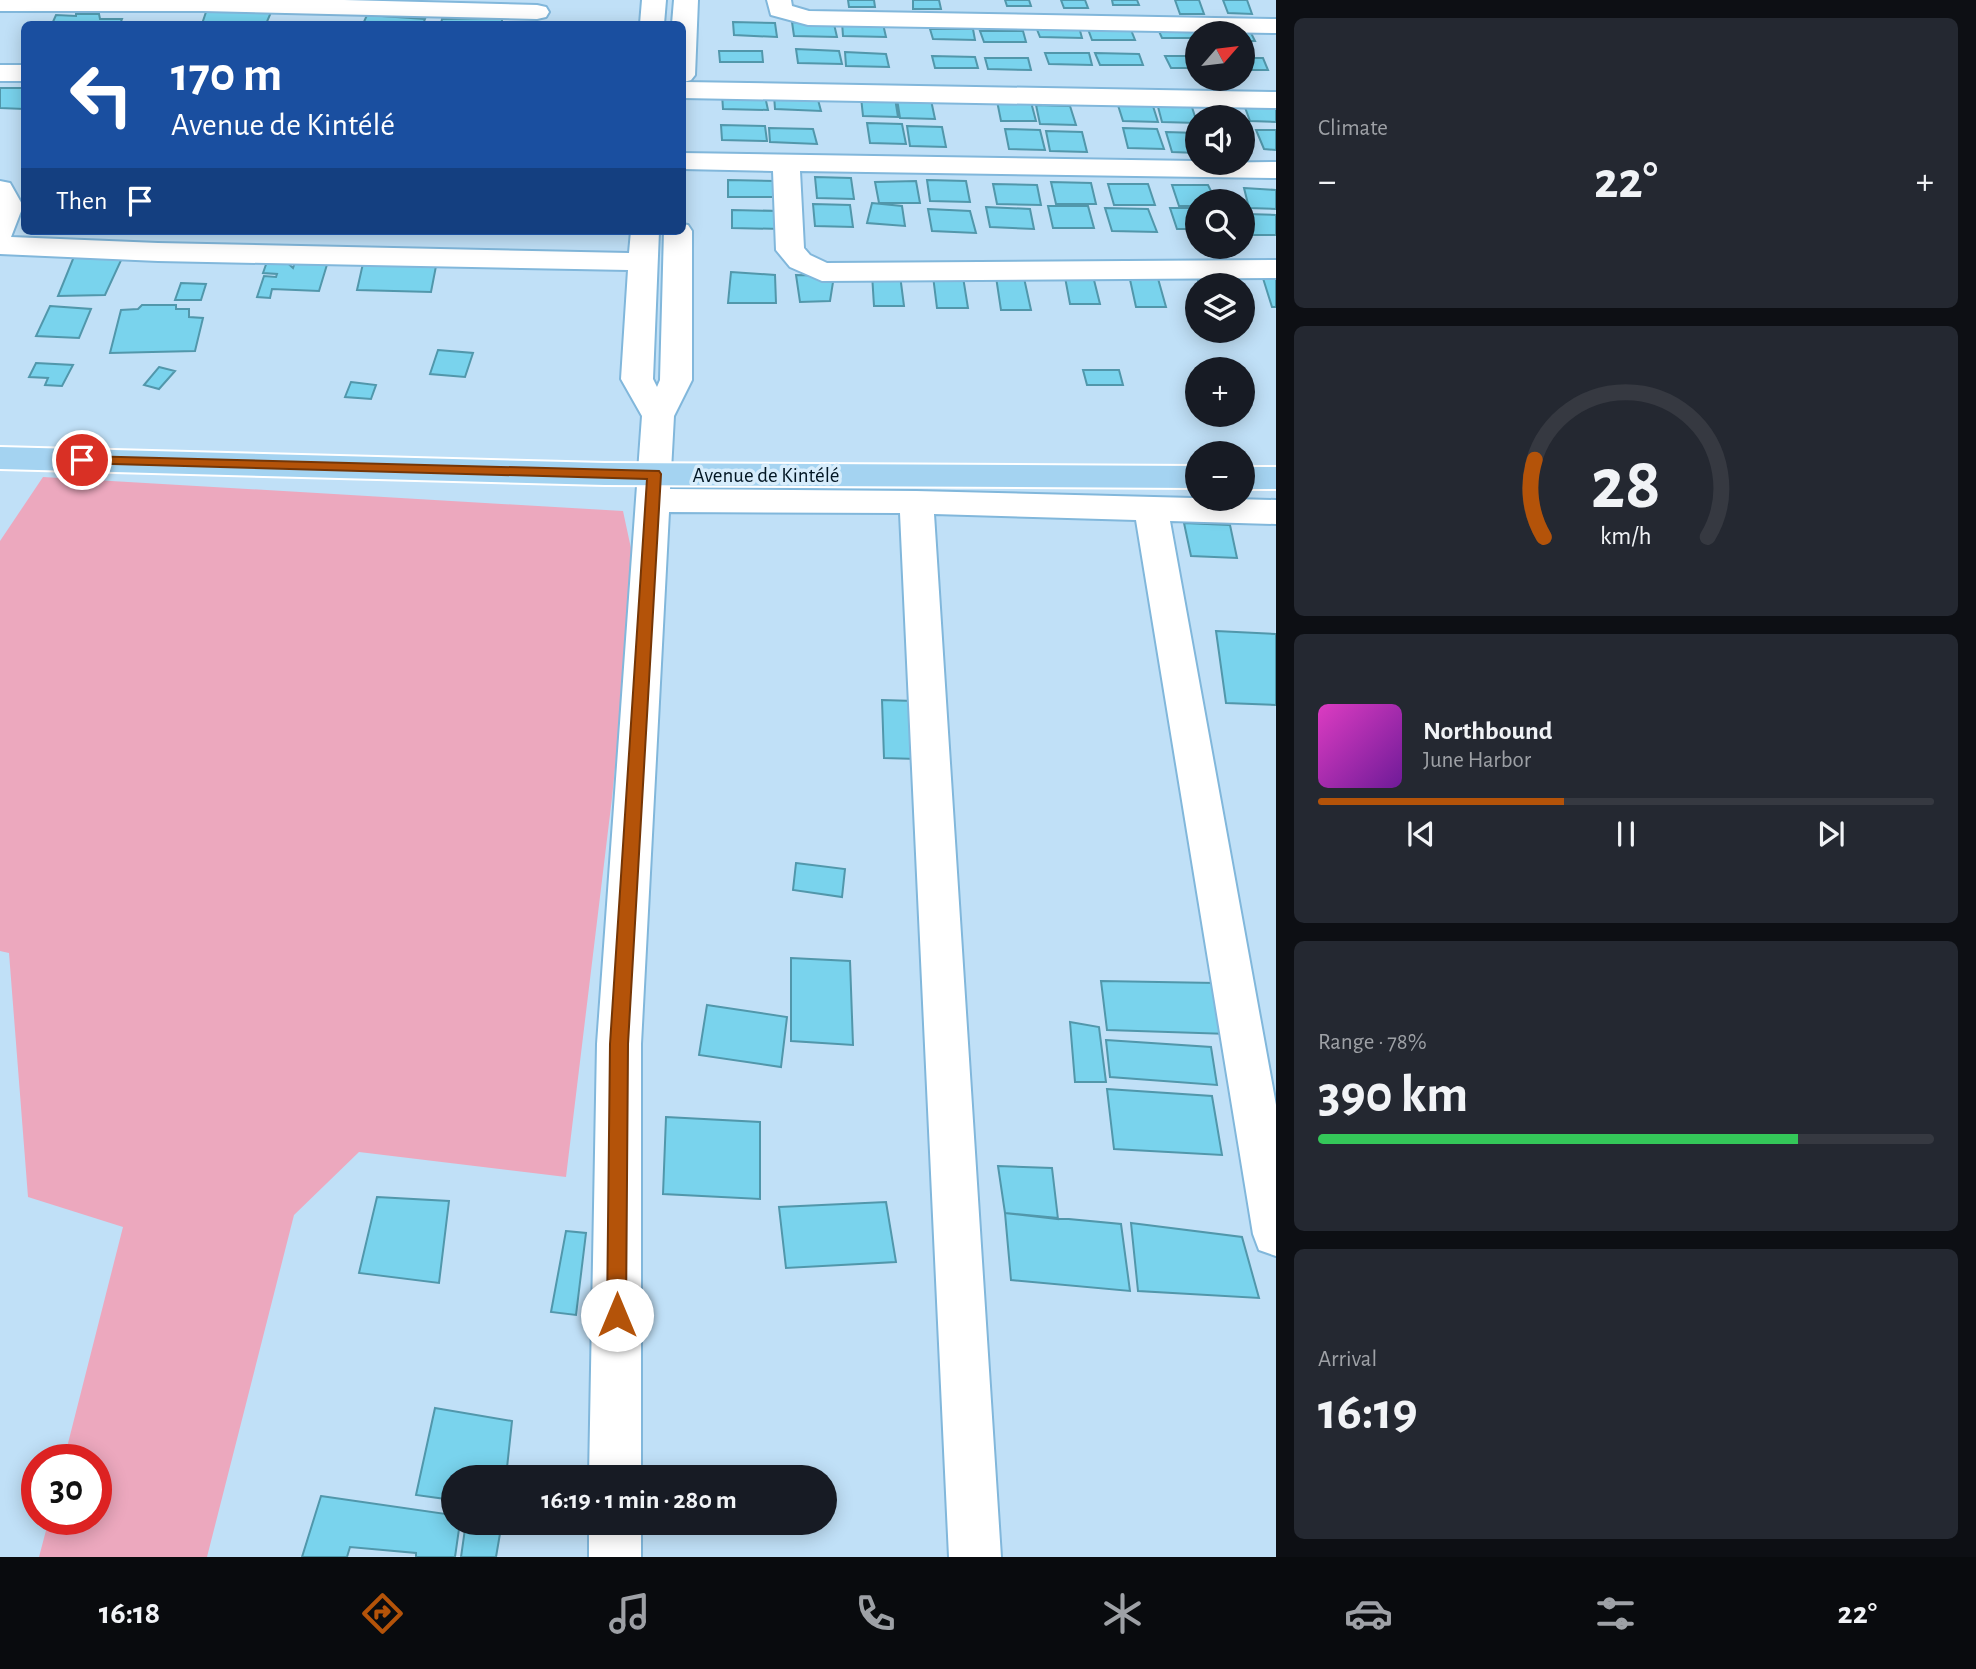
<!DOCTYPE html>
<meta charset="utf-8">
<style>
body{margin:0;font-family:"Alegreya Sans",sans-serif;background:#242831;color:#f1f3f6;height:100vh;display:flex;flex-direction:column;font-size:26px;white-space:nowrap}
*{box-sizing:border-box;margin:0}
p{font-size:23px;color:#9ea1a6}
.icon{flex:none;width:38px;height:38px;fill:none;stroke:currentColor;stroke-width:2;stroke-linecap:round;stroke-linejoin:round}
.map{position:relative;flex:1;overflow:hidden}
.side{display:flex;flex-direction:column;gap:18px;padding:18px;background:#0d0f14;width:700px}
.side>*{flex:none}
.banner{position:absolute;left:21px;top:21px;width:665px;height:214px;border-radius:10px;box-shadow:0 4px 18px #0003;background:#1a4fa0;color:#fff;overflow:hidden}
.needle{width:46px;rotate:62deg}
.tools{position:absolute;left:1185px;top:21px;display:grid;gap:14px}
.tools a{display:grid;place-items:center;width:70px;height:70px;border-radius:50%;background:#171b24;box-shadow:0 4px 18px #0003;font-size:35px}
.speed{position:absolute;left:21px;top:1444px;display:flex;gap:14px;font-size:35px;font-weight:700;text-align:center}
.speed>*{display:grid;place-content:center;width:91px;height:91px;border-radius:50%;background:#171b24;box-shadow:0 4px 18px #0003;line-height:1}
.speed .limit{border:10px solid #d22;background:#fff;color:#111}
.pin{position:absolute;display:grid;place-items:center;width:60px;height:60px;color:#fff;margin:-30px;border:4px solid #fff;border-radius:50%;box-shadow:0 2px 7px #0007}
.me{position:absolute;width:77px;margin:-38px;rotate:0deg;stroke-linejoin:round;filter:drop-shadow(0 0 5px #0008)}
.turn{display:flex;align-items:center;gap:24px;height:147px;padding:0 35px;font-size:32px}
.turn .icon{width:91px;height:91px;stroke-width:2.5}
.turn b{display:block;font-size:49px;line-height:60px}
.then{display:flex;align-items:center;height:66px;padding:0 35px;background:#0003;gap:14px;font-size:26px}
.big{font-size:52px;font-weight:700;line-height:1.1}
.side .widget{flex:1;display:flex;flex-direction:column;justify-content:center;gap:10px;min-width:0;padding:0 24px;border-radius:10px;background:#242831}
.side .dial{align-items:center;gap:0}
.dial svg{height:182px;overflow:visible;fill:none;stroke:#363941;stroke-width:7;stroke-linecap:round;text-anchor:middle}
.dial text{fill:#f1f3f6;stroke:none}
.song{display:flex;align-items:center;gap:21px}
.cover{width:84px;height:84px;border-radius:10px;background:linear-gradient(135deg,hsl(310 70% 55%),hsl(280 70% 35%))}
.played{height:7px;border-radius:4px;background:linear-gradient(90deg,#b45309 40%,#363941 40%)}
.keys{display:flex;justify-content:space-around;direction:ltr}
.heat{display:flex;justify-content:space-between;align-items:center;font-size:38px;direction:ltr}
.charge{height:10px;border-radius:5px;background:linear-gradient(90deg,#34c759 78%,#363941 0)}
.trip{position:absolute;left:441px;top:1465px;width:396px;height:70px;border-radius:35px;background:#171b24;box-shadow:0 4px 18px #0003;font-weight:700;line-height:70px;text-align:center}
.tabs{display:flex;height:112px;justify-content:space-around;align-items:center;background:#090b0e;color:#9ea1a6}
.tabs .icon{width:49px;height:49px}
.tabs .active{color:#b45309}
.tabs b{font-size:32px;color:#f1f3f6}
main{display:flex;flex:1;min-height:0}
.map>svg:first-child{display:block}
.green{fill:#eca8be}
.building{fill:#79d3ed;stroke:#5197ab;stroke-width:2}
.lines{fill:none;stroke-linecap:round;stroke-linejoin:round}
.minor-casing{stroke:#81b7db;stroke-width:4}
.major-casing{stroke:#fff;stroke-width:4}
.minor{fill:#fff;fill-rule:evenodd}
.major{fill:#a4d3f1;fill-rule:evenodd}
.route{fill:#b45309;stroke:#753606;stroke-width:2}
.labels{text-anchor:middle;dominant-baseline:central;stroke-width:7;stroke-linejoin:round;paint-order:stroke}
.street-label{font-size:21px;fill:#021623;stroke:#d6ecfb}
</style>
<main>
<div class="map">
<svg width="1276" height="1557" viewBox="0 0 1276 1557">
<rect width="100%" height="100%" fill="#c0e0f7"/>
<path class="green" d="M43,477L623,511L635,567L612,798L566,1177L359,1152L294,1215L207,1557H39L49,1519H96V1460L64,1459L123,1227L28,1197L9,953L0,951V541Z"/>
<path class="building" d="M848,0H874L875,7H849Z
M913,0H939L941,9H913Z
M1005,0H1029L1031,6H1007Z
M1061,0H1085L1088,8H1064Z
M1112,0H1137L1139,5H1113Z
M1175,0H1199L1204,14H1180Z
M1223,0H1247L1252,14L1228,13Z
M207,9L272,10L266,24H202Z
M76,14H99L100,19H122L120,24H52L56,15L76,16Z
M367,15L425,19L423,24H363Z
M502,18V24H441L442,19Z
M733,22L775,23L777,37L734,35Z
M792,22L834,24L837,37L794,36Z
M842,22L883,24L886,37L843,36Z
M1036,27H1079L1082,38L1040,37Z
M1157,27H1200L1203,33H1197V38H1162Z
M930,29H973L975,40L933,39Z
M1088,29L1131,30L1135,40H1092Z
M1207,30L1250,31L1255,41H1242V33H1209Z
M980,31H1023L1026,42H984Z
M796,49L839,51L842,64L798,63Z
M719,51H762L763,62H720Z
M845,52L886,54L889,67L846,66Z
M1045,53H1089L1092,65L1049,64Z
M1095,53L1139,54L1143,65H1100Z
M932,56L975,57L978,68H935Z
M1165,56H1197V68H1171Z
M985,58H1028L1031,70L988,69Z
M1242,58H1263L1268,70H1242Z
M0,88H24V109L0,108Z
M722,94L765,96L768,110L723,109Z
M774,95L817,96L821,111L775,109Z
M861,97L895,98L898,117L863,116Z
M897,99L931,100L935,119L900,118Z
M997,101L1031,102L1036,121H1001Z
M1117,102L1152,103L1158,122L1123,121Z
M1243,102L1276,103V122L1250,121Z
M1157,103L1191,104L1197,123L1162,122Z
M1036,105L1070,106L1076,125L1040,124Z
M867,123L902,124L906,144L870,143Z
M721,125L765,126L767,141L722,140Z
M907,126L942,127L946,147L910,146Z
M769,128L813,129L817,144L770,142Z
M1123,128L1157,129L1164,149L1128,148Z
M1005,129L1040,130L1045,150L1009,149Z
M1256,130H1276V150L1264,149Z
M1046,131L1082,132L1087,152L1050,151Z
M1166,132L1197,133V153L1172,152Z
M815,177L851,178L854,199L817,198Z
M728,180L775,181L776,197H728Z
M927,180L966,181L970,202L930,201Z
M916,181L920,203H879L875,182Z
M1051,182L1091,183L1096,204H1056Z
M993,184L1037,185L1041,205L997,204Z
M1108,184H1148L1155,205H1114Z
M1172,185H1208L1216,201H1197V206H1179Z
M1244,188L1276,190V209L1249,208Z
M872,203L902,206L905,226L867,223Z
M813,204L850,205L853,227L815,226Z
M1048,206H1088L1094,228H1053Z
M986,207L1030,209L1034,229L990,227Z
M1105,208L1148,209L1157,232L1112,231Z
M1170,208H1197V229H1177Z
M928,209L970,211L976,233L932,231Z
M732,210L780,211L781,229L732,228Z
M1247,214L1276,215V235H1253Z
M75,254L123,256L105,295L58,296Z
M269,256H280L293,268L297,257L329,258L319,291L272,289L270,298L257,297L264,276L276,277L277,274L263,273Z
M364,259L437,261L431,292L357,290Z
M731,272L775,275L776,303H728Z
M1064,272H1092L1100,304H1070Z
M872,274L900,275L904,306H874Z
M796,275L834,276L830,301L800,302Z
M1129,275H1157L1166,307H1136Z
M1262,275H1276V307H1272Z
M933,276L963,277L968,308H937Z
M1197,276L1226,277L1228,285H1199Z
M996,277L1024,278L1031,310H1001Z
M181,283L206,284L201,300H175Z
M142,305H176V309H189V317L203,318L195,351L110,353L121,310L138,309Z
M50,306L91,309L79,338L36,336Z
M438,350L473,353L465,377L430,374Z
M36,363L73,365L62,386L45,385L48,378L29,377Z
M159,367L175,371L159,389L144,385Z
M1083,370H1119L1123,385H1087Z
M351,382L376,385L371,399L345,397Z
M1184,523L1230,525L1237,558L1191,556Z
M1216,631L1276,634V705L1226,703Z
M882,700L914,701L917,759L884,758Z
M796,863L845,869L842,897L793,890Z
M791,958L850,961L853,1045L791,1041Z
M1101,981L1216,983L1229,1034L1107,1030Z
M707,1005L787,1017L781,1067L699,1055Z
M1070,1022L1099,1027L1106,1082H1075Z
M1106,1040L1211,1047L1217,1085L1110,1077Z
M1107,1089L1212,1096L1222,1155L1114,1149Z
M666,1117L760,1122V1199L663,1194Z
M998,1166L1052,1168L1058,1219L1005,1213Z
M377,1197L449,1201L439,1283L359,1273Z
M886,1202L896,1262L786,1268L779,1207Z
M1005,1213L1121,1224L1130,1291L1011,1280Z
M1131,1223L1242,1237L1259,1298L1138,1291Z
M566,1231L586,1233L576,1315L551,1312Z
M435,1408L512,1421L506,1477H453V1500L416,1495Z
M321,1496L453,1515V1522H460L455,1557H416V1553L350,1547L347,1557H302Z
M466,1522H502L496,1557H461Z"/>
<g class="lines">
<defs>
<path id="minor" d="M0,0H344L537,5L546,7L549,12L546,17L537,19L203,11H0Z
M642,0H666L664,24H640Z
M674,0H698L695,75L691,80L684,82L1276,92V108L682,98V24H672Z
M767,0H791L792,6L809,11L1276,19V33L808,25L771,15Z
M0,65H24V81H0Z
M682,153L1197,161V163L1276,162V178L800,171L804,248L810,255L827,263L1276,260V278L822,281L790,267L776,250L773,171L682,169Z
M0,181L10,183L23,206L11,237L158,243L629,253L631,231H659L653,379L657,387L660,380L664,231H682V224L688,225L692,231V380L674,416L670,489L916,491L1276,500V524L1170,521L1276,1105V1256L1259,1250L1253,1234L1136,520L934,514L1001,1557H949L900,513L669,512L641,1044V1477H589L597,1044L642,416L621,379L628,270L158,261L0,254Z
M589,1522H641V1557H589Z"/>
<path id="major" d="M0,447L605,463L1197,466V488L605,485L0,469Z
M1242,467H1276V489H1242Z"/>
</defs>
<use href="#minor" class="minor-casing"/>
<use href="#major" class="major-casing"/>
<use href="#minor" class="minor"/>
<use href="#major" class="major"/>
</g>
<path class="route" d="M82,456L659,471L661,474L628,1044L626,1315L624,1322L617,1324L609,1322L607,1315L610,1044L647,479L78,463V457Z"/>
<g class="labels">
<g class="street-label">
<text x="766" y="475">Avenue de Kintélé</text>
</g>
</g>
</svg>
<div class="tools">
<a><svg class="needle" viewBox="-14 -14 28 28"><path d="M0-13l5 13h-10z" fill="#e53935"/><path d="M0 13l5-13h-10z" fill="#9ea1a6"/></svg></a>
<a><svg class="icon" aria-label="sound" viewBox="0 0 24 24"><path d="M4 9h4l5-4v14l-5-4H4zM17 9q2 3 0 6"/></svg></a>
<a><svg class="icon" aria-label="search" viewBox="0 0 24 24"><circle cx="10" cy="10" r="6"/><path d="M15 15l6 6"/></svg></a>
<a><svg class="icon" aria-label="layers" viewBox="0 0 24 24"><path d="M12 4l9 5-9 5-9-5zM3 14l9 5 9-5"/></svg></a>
<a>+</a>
<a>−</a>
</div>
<div class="speed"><div class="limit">30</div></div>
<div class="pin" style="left:82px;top:460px;background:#d93025"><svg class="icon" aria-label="arrive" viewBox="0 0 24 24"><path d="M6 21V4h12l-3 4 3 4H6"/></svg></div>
<svg class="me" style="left:617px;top:1315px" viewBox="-20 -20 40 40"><circle r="19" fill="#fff"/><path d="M0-13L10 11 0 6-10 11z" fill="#b45309"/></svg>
<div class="trip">16:19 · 1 min · 280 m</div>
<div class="banner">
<div class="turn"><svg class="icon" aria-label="left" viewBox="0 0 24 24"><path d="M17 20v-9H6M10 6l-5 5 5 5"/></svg><div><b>170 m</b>Avenue de Kintélé</div></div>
<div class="then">Then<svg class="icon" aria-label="arrive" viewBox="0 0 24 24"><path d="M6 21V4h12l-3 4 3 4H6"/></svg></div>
</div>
</div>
<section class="side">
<div class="widget"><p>Climate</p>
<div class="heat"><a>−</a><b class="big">22°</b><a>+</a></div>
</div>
<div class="widget dial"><svg viewBox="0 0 100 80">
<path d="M14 69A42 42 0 1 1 86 69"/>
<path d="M14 69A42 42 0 0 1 10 35" stroke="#b45309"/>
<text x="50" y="56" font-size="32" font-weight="700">28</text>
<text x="50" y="72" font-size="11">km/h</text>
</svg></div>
<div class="widget">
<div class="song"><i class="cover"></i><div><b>Northbound</b><p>June Harbor</p></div></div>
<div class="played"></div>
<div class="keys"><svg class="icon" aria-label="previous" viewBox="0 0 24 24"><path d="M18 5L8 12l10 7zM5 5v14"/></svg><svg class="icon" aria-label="pause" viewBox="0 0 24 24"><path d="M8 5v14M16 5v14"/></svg><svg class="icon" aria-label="next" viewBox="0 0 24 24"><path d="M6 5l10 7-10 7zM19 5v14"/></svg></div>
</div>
<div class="widget"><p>Range · 78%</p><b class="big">390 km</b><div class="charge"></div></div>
<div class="widget"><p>Arrival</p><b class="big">16:19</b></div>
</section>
</main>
<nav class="tabs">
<b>16:18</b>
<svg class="icon active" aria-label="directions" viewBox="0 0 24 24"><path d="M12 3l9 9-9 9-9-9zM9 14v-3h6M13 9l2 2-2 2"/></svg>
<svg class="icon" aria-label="music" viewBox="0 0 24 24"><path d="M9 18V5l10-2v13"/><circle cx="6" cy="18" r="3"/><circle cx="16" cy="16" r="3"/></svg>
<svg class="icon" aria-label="phone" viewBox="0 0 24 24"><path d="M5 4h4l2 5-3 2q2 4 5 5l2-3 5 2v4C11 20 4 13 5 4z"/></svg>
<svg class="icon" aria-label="climate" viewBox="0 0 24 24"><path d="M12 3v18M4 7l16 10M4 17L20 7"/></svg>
<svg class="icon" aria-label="car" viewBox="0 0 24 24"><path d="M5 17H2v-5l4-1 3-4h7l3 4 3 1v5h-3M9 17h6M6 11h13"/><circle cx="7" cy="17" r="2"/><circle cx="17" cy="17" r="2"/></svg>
<svg class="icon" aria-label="filters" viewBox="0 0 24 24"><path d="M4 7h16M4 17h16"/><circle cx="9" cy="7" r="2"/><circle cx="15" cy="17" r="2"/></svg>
<b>22°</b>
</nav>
